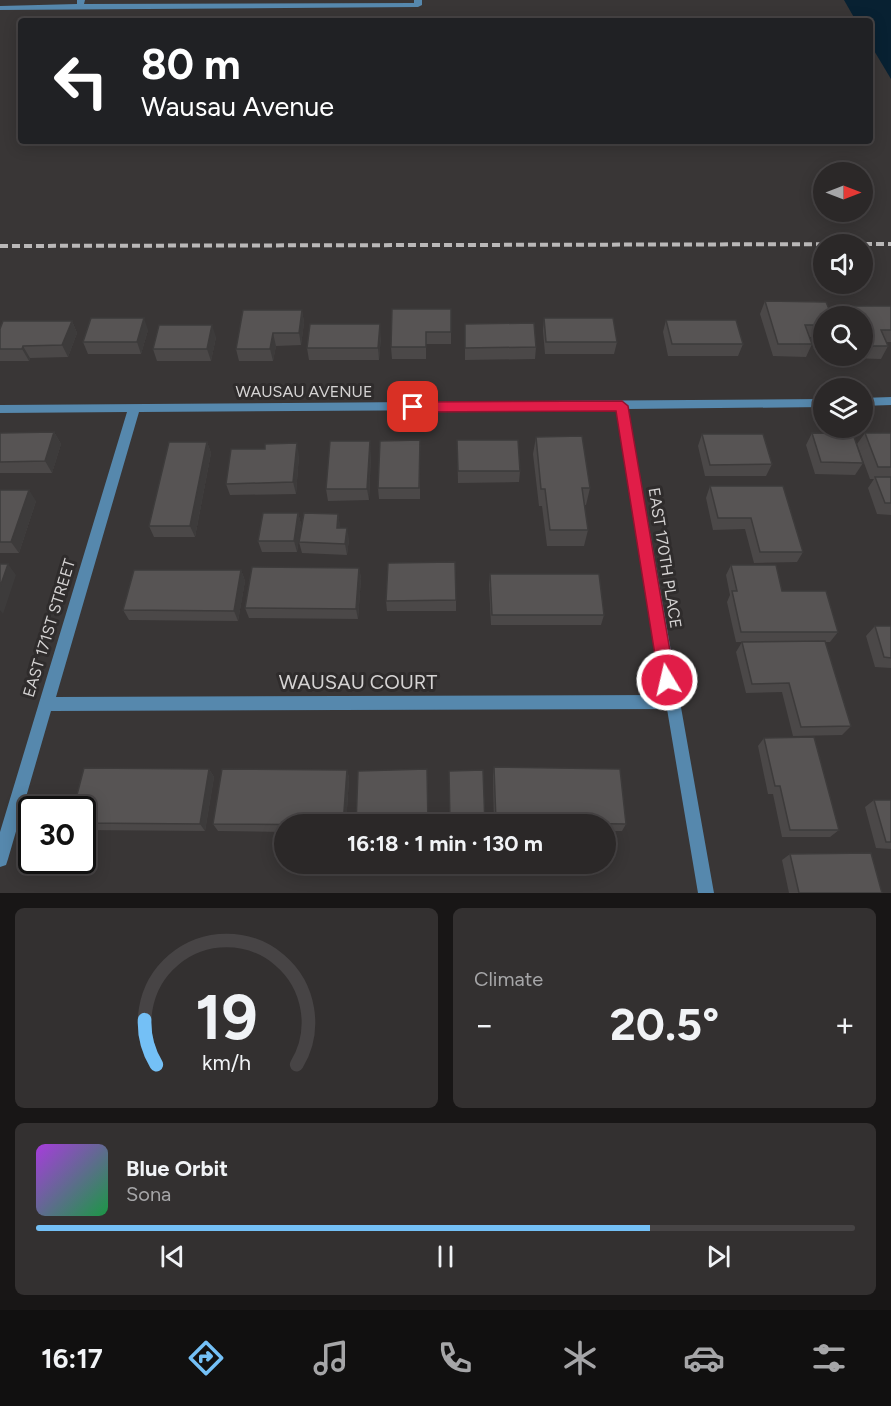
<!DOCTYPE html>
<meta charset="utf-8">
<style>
body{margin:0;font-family:Figtree,sans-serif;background:#333030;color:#f1f3f6;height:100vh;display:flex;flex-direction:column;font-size:22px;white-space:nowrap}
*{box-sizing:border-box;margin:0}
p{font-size:20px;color:#a6a6a8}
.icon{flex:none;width:33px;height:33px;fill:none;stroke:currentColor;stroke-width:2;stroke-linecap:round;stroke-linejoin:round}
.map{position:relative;height:893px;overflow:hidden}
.panel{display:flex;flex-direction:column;gap:15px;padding:15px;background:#181616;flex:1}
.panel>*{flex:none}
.hud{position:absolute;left:18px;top:18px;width:855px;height:126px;border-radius:6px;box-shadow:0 3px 15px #0003,0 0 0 2px #474445;background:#202124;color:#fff;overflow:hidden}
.needle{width:39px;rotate:90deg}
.tools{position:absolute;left:813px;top:162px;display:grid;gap:12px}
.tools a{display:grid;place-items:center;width:60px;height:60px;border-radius:50%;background:#2b2828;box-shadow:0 3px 15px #0003,0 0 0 2px #474445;font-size:30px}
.speed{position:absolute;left:18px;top:796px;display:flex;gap:12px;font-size:30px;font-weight:700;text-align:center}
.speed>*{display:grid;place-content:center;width:78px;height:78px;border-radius:50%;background:#2b2828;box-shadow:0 3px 15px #0003,0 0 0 2px #474445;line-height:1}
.speed .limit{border:3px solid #111;border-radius:9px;background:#fff;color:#111}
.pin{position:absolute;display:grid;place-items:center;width:51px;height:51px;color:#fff;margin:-26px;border-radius:12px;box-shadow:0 3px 9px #0006}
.me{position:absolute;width:66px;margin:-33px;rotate:351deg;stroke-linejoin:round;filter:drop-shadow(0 0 4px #0008)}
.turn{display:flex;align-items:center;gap:21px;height:126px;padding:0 24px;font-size:27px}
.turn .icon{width:78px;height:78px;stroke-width:2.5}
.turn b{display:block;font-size:42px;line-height:51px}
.big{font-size:45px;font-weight:700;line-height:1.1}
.panel .widget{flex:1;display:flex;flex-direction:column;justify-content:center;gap:9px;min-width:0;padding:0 21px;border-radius:9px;background:#333030}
.panel .dial{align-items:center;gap:0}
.dial svg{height:156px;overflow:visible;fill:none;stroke:#474445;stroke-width:7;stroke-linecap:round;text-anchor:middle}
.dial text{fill:#f1f3f6;stroke:none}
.song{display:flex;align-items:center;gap:18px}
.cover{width:72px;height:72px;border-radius:9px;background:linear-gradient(135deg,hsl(280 70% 55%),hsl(140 70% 35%))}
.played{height:6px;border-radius:3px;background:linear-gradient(90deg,#74c0f6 75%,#474445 75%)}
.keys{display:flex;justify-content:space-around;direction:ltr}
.heat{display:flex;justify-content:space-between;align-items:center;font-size:33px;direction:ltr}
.panel .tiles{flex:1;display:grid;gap:15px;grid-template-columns:1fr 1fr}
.widget:last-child{grid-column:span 2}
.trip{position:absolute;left:274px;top:814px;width:342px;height:60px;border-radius:30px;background:#2b2828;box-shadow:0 3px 15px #0003,0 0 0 2px #474445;font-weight:700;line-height:60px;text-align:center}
.dock{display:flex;height:96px;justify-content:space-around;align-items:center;background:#111010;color:#a6a6a8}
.dock .icon{width:42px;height:42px}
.dock .current{color:#74c0f6}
.dock b{font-size:27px;color:#f1f3f6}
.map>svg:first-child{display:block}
.water{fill:#082132}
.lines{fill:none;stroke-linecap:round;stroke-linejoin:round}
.lane{fill:#5688ad;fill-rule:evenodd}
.street{fill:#5688ad;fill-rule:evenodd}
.rail{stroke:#bab8b8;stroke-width:4;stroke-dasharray:8 4;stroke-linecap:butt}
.wall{fill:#4b4848}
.shaded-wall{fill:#3d3b3b}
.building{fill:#575454;stroke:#3d3b3b;stroke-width:1.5}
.route{fill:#e11d48;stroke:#92132f;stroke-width:1.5}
.labels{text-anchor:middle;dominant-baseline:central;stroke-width:6;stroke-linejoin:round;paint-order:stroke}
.street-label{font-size:16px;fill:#d5d3d3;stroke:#2f2c2c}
.near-street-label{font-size:20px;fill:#d5d3d3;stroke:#2f2c2c}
</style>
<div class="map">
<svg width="891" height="893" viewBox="0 0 891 893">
<rect width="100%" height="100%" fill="#393636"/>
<path class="water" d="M844,0H891V79L870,44V21H856Z"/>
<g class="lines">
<path class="lane" d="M77,0H85L84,4L414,3V0H422V5L418,7L0,10V6L77,4Z"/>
<path class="street" d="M891,397V405L862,406V398Z
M824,399V407L628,409L714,893H698L667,709L51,711L8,859L6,865L0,867V832L127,412L0,413V405ZM617,409L664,695L56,697L139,412Z"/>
<path class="rail" d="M0,246L891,244"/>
</g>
<path class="wall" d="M765,301L824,316V337H809L812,344L806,357L773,356L760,314Z
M842,306L891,307V342H886L888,346L881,359L850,358L849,356H862V316H836Z
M451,309V344H426V359H392L391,347Z
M302,310L304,323L301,345L276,346L273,361H239L236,349Z
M544,318L617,342L614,354H545L543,331Z
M666,320L743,344L738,356H668L663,332Z
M72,321L77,333L68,357L30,358L29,361H0V329Z
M465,324L536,347L535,359L465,360Z
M148,330L141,354H88L83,342Z
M381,336L379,360H309L307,348Z
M216,337L211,361H157L153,349Z
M54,432L61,444L52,473H0V433Z
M812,433L863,463L855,475L815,474L806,445Z
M865,433H891V515L877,514L868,488L874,479H870L857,444Z
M702,434L772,464L766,476H705L698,446Z
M536,437L590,488L586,505H584L588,530L584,546H547L542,506H539L533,454Z
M457,440L520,471L519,482L458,483Z
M207,442L211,453L195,537H154L149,526Z
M420,452V499H379L378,488Z
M371,453L369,500L328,501L326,489Z
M299,455L296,494L230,495L226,484Z
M710,486L803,552L797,562L754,563L745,529L713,530L706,498Z
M0,490L36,501L19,553H0Z
M298,513L301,524L297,552H262L258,541Z
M338,514L340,528L349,539L347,555L302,553L299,542Z
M731,565L782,591L838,632L830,642H825L851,726L842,735L793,736L782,692L746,693L736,652L742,642H767H736L727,602L730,595L726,575Z
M359,568L361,578L358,619L249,618L245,608Z
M241,570L245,581L238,621L129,620L123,610Z
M490,574L604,615L601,625H491L489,584Z
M456,600V611H387L386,601Z
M875,626H891V668L875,667L866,636Z
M764,738L839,830L830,837H782L773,794H768L758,746Z
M494,767L626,824L622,831H606V825H494L493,775Z
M209,769L214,777L205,831L82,830V810Z
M347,770L349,778L346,825H285V832L218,831L213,824Z
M874,800H891V849L876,848L865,807Z
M790,854L882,893H789L782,860Z"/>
<path class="shaded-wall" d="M302,310L304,323L301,345L299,333Z
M144,318L148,330L141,354L137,342Z
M72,321L77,333L68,357L62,345Z
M380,324L381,336L379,360L378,348Z
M212,325L216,337L211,361L207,349Z
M273,333L276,346L273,361L270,349Z
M23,346L30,358L29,361L22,349Z
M54,432L61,444L52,473L45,461Z
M370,441L371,453L369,500L367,489Z
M207,442L211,453L195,537L190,526Z
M297,443L299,455L296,494L293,482Z
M29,490L36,501L19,553L11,542Z
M298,513L301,524L297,552L294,541Z
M338,514L340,525L339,539L337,528Z
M347,528L349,539L347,555L345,544Z
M8,564L16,575L3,614L0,610V587Z
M359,568L361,578L358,619L356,609Z
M241,570L245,581L238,621L234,611Z
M209,769L214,777L205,831L200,824Z
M347,770L349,778L346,825H343Z"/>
<path class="building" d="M765,301L826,302L832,316H824V325H805L812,344H778Z
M842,306H891V330H881L888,346H862V316H846Z
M392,309H451V332H426V347H391Z
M243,310H302L299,333H273L270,349H236Z
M91,318H144L137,342H83Z
M544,318H613L617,342H546Z
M666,320H736L743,344H672Z
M3,321H72L62,345L23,346L22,349H0V329Z
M534,323L536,347L465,348V324Z
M310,324H380L378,348H307Z
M159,325H212L207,349H153Z
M54,432L45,461L0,462V433Z
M812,433L853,434L863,463L821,462Z
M865,433H891V467H878Z
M702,434H763L772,464L710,465Z
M582,436L590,488H582L588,530H550L545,489H541L536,437Z
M420,440L419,488H378L380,441Z
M457,440H518L520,471H458Z
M330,441H370L367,489H326Z
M169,442H207L190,526H149Z
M297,443L293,482L226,484L231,449H265V444Z
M875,477H891V503H885Z
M710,486H783L803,552H760L751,518H718Z
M0,490H29L11,542H0Z
M263,513H298L294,541H258Z
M304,513L338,514L337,528H347L345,544L299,542Z
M455,562L456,600L386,601L388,563Z
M0,564H8L0,587Z
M731,565H776L782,591H826L838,632H741L732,591H737Z
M252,567L359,568L356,609L245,608Z
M134,570H241L234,611L123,610Z
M490,574H599L604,615H492Z
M875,626H891V658L884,657Z
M825,641L851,726L801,727L789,683L752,684L742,642Z
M814,737L839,830H790L780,786H775L764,738Z
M494,767L620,769L626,824L496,822Z
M84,768L209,769L200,824L82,823V810H73Z
M222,769L347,770L343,825L213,824Z
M427,769L428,825H356L358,771Z
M483,770L485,825H450L449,771Z
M874,800H891V842H886Z
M871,853L882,893H799L790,854Z"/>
<path class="route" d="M622,401L628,406L675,680L673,685L667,688L661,685L659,680L616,411L413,412L406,407L413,402Z"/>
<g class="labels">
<g class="street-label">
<text x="304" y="391">WAUSAU AVENUE</text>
<text transform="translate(665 558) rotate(81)">EAST 170TH PLACE</text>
<text transform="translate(49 628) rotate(-73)">EAST 171ST STREET</text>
</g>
<g class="near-street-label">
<text x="358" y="682">WAUSAU COURT</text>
</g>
</g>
</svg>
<div class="tools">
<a><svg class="needle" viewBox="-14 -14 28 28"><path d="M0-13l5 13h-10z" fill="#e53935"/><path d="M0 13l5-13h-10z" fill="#a6a6a8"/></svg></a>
<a><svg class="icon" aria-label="sound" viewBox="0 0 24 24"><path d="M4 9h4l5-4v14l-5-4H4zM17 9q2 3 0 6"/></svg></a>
<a><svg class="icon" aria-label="search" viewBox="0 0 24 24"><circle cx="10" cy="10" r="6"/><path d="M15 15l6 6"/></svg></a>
<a><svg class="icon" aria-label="layers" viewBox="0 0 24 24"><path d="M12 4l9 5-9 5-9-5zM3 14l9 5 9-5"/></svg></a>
</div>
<div class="speed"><div class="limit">30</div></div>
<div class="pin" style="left:413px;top:407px;background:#d93025"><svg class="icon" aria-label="arrive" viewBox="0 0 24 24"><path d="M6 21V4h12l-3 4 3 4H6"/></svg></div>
<svg class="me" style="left:667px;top:680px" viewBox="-20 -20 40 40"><circle r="17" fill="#e11d48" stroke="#fff" stroke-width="3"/><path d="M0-11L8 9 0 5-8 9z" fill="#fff"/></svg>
<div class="trip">16:18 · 1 min · 130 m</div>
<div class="hud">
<div class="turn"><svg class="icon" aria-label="left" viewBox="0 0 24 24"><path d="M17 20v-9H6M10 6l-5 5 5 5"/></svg><div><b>80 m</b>Wausau Avenue</div></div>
</div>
</div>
<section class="panel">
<div class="tiles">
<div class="widget dial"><svg viewBox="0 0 100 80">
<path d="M14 69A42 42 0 1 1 86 69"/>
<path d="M14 69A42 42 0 0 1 8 46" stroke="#74c0f6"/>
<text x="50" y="56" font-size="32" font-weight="700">19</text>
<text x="50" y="72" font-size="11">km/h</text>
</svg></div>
<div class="widget"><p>Climate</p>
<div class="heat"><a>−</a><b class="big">20.5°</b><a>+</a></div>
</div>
<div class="widget">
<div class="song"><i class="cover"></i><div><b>Blue Orbit</b><p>Sona</p></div></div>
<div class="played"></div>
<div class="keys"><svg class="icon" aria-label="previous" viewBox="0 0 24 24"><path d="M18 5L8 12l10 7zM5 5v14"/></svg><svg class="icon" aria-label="pause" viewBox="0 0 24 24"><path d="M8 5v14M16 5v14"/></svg><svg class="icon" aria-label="next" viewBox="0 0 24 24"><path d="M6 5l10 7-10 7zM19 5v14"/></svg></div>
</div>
</div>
</section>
<nav class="dock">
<b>16:17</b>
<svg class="icon current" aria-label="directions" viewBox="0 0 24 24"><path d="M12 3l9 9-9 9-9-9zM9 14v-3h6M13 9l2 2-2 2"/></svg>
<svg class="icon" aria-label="music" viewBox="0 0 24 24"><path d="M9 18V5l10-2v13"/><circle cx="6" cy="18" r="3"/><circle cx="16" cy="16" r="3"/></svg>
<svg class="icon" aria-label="phone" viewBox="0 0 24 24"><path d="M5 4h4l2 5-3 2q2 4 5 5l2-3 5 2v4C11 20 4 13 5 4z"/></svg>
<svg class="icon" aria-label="climate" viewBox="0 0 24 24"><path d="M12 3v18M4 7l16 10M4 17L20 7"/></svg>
<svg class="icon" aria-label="car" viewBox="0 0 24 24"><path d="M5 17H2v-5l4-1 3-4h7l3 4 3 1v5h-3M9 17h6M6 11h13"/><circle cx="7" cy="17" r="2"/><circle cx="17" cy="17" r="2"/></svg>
<svg class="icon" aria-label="filters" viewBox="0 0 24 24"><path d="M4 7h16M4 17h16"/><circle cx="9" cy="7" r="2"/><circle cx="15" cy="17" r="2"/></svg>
</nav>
